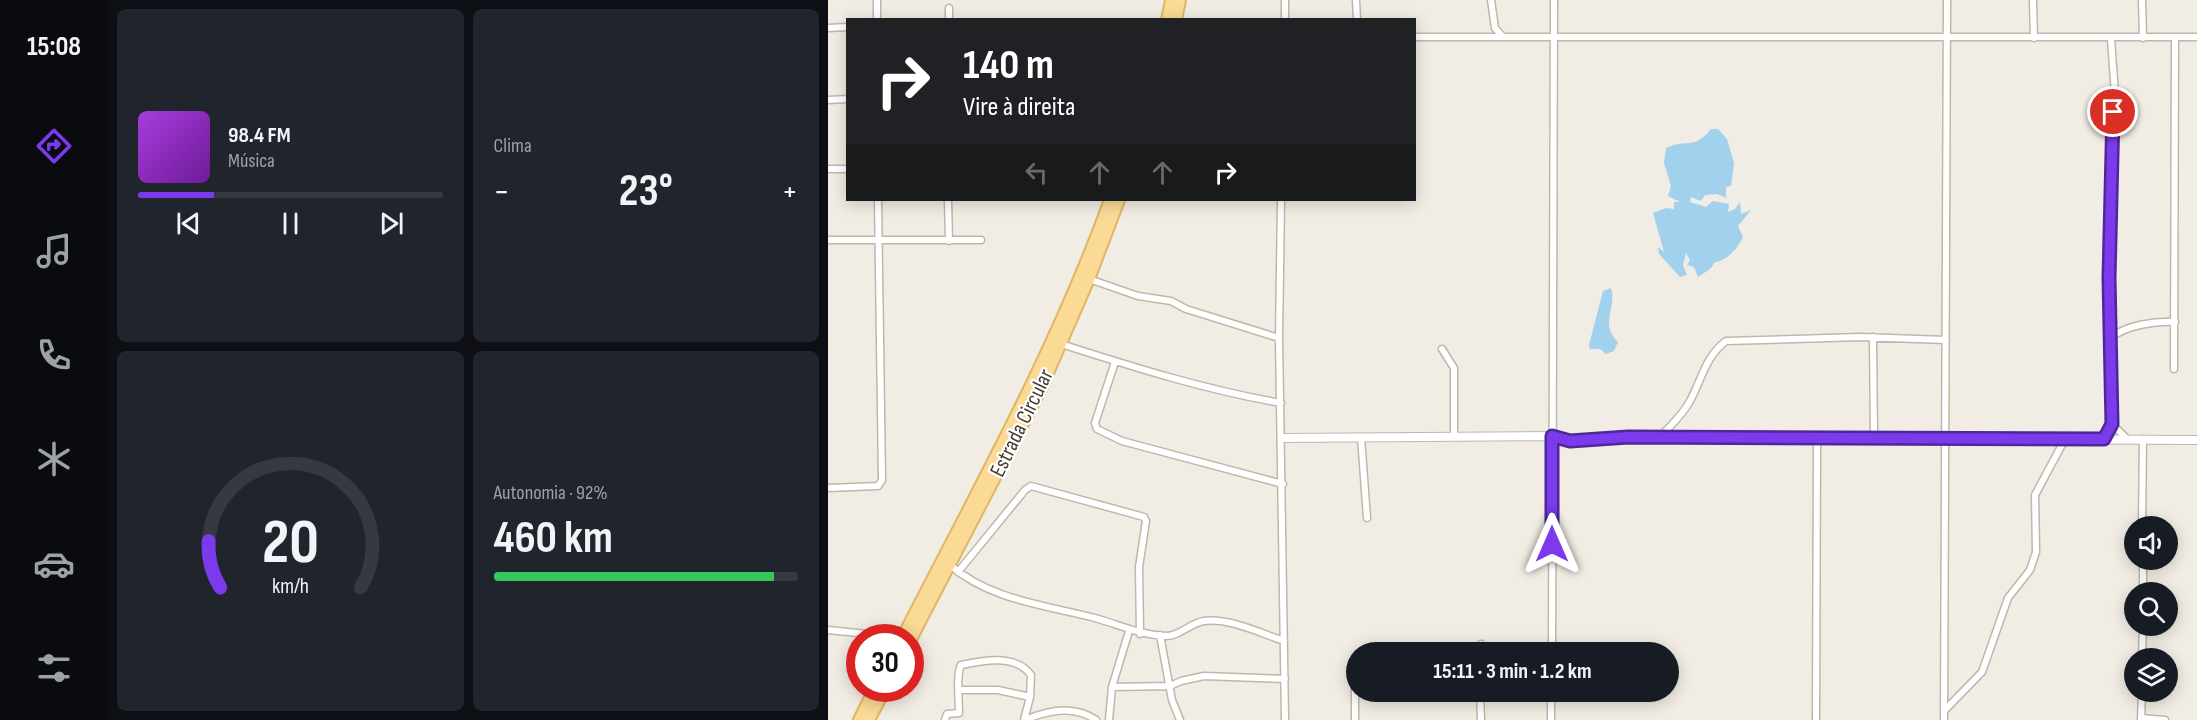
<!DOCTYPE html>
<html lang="pt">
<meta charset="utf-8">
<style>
body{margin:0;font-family:"Sofia Sans Condensed",sans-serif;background:#20242c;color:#f1f3f6;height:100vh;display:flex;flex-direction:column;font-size:22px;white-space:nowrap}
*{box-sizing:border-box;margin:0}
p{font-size:20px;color:#9ea1a6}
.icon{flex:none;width:33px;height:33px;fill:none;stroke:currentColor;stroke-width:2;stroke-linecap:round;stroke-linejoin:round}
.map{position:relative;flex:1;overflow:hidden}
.details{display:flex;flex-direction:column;gap:9px;padding:9px;background:#0d0f14;width:720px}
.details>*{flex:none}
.guide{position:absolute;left:18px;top:18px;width:570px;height:183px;border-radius:0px;box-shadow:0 3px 15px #0003;background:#202124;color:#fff;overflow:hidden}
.tools{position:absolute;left:1296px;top:516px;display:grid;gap:12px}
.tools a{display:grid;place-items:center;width:54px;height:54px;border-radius:50%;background:#171b24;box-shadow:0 3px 15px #0003;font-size:30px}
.speed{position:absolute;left:18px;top:624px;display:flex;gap:12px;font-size:30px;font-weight:700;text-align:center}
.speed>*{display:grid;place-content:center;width:78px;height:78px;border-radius:50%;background:#171b24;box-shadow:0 3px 15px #0003;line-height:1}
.speed .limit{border:9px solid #d22;background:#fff;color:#111}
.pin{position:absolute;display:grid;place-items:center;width:51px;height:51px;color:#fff;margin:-26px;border:3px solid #fff;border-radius:50%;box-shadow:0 2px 6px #0007}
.me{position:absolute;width:66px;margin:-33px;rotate:0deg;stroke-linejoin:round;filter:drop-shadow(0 0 4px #0008)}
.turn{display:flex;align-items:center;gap:21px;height:126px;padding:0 18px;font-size:27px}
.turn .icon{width:78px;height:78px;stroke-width:2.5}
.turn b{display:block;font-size:42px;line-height:51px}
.lanes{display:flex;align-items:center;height:57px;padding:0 18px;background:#0003;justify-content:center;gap:30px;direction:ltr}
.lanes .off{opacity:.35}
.big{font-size:45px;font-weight:700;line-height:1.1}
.details .tile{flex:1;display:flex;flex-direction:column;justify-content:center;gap:9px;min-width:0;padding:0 21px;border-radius:9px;background:#20242c}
.details .dial{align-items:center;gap:0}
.dial svg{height:156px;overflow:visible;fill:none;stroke:#363941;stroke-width:7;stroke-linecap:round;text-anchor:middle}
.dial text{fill:#f1f3f6;stroke:none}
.song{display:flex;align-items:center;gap:18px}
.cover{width:72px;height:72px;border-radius:9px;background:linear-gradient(135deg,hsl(280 70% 55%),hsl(280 70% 35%))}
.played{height:6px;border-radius:3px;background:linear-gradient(90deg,#7c3aed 25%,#363941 25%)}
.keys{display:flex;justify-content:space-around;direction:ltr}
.heat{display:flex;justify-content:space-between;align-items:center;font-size:33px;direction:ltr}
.charge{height:9px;border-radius:4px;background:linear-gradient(90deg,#34c759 92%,#363941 0)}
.details .tiles{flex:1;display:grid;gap:9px;grid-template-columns:repeat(2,1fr)}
.trip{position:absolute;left:518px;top:642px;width:333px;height:60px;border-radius:30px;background:#171b24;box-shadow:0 3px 15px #0003;font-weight:700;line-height:60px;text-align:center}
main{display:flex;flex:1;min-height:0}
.menu{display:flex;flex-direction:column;width:108px;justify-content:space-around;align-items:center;background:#090b0e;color:#9ea1a6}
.menu .icon{width:42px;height:42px}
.menu .active{color:#7c3aed}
.menu b{font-size:27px;color:#f1f3f6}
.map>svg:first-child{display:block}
.water{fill:#a2d1ed}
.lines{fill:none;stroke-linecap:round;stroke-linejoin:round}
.minor-casing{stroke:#bfb7aa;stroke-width:9}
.tertiary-casing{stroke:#bfb7aa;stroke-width:10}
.primary-casing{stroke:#deb665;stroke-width:14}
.minor{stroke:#fff;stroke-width:6}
.tertiary{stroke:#fff;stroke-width:8}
.primary{stroke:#fada94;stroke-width:10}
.route-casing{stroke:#51269a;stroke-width:15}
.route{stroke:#7c3aed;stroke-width:10}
.labels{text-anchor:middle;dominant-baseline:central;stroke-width:4.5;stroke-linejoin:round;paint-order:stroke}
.street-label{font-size:22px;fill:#433d34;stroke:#fff}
</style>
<main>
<nav class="menu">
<b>15:08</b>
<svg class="icon active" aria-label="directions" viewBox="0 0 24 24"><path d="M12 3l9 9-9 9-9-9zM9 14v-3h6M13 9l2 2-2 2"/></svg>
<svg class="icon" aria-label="music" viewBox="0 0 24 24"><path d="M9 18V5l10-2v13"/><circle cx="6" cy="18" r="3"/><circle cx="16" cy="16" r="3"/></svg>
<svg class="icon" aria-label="phone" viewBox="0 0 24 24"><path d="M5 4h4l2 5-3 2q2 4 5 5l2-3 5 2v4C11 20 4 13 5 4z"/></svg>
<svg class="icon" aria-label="climate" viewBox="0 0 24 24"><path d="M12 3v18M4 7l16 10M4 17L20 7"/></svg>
<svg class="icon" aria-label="car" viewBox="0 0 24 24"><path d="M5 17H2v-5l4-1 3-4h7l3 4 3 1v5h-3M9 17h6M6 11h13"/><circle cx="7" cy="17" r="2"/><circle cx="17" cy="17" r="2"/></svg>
<svg class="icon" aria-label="filters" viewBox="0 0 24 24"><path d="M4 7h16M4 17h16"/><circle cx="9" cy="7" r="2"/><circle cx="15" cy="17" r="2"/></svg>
</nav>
<section class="details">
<div class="tiles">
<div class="tile">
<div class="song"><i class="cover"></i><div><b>98.4 FM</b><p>Música</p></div></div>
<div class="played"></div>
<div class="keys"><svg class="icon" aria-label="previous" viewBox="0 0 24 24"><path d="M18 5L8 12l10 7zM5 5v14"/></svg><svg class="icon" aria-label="pause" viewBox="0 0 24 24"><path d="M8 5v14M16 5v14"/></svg><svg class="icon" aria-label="next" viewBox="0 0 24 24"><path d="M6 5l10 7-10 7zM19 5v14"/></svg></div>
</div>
<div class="tile"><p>Clima</p>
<div class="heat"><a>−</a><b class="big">23°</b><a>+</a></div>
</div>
<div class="tile dial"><svg viewBox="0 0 100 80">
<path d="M14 69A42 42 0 1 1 86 69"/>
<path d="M14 69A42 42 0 0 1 8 45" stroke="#7c3aed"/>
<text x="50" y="56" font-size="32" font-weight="700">20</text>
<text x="50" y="72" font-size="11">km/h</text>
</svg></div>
<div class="tile"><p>Autonomia · 92%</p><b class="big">460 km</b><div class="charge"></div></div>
</div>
</section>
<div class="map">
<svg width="1369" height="720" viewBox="0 0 1369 720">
<rect width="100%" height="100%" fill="#f1ede4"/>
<path class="water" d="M883,129H890L899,139L906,163L903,186L898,187V198L889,194L877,195L873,201L863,197L862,202L878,207L885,201L901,204L900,212L907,209L912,202L913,214L923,210L910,226L915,237C910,248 899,261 887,262L882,269L870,277L866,267L859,265L862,260L858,253L855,265L859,275L852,277L831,254L830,247L836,252L825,213L838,208L846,209V202H852L840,196L843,186L836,163L838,148C858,138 866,151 883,129Z
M783,288C789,309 771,324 790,342L786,351L778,354L772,349H762L761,345L775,291Z"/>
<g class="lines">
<defs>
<path id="minor" d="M528,0L529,20
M663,0L667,28L675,37
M1205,0L1206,38
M1314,0L1315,38
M121,8V20
M49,20V0
M457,20V0
M0,28L20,27
M586,37H1369
M0,100L20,99
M0,169H20
M120,200L121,241
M453,200L451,338L457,720
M0,240H153
M261,279L310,296L343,301L358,309L451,338
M1045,337L1046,439
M1283,338C1297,325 1328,321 1347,322
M233,344C305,367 378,390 453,403
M614,349L626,368V436
M287,362L267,423L269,429L294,441L455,484
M1346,369L1347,38
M1284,424L1299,439
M533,437L539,518
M831,438C842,426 854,416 862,401C874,379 877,357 898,341L1032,337L1118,340
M1276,439L1284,424L1281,278L1287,94L1283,39
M0,488L50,486L54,480L50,200
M1314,526L1315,439
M1315,560V592
M122,565C162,600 217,605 267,618C292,625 312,635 338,636C352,636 362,623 376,621C402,618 432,633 456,641
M130,572L197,490L203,486L316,517L318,521L311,567L312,634
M0,630L49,635L77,632
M332,635L344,700L352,720
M652,652L653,644
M724,652L726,0
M1314,658L1315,626
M284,687L342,686L353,681L376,676L457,679
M132,690H170L202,697
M652,692L653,720
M1116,711L1154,672L1180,598L1202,570L1208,552L1207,495L1237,439
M1313,718L1337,720
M117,720L119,714L131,713C131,701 128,674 133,665C156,660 188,654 203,675L202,697L196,720
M197,720C220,710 247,705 268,720
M281,720L284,687L301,631
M527,720V681
M723,720V692
M988,720L989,440
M1116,720L1119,0
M1313,720L1314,692"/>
<path id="tertiary" d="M454,438L724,436L742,441L800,437L1369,440"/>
<path id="primary" d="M339,20L343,0
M348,20L352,0
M74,638C148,493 227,352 282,200
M82,641L213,389L261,279L291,200
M31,720L47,688
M41,720L58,688"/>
</defs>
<use href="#minor" class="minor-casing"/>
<use href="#tertiary" class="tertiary-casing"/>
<use href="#primary" class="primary-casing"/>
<use href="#minor" class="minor"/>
<use href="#tertiary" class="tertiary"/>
<use href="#primary" class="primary"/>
</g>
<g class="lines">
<defs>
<path id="route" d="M724,544V436L742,441L800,437L1276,439L1284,424L1281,278L1285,112"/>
</defs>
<use href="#route" class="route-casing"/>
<use href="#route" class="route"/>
</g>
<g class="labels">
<g class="street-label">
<text transform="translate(194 423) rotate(-64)">Estrada Circular</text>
</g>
</g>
</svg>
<div class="tools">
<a><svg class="icon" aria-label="sound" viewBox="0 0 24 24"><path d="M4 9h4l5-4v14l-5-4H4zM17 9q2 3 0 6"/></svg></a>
<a><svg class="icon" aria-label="search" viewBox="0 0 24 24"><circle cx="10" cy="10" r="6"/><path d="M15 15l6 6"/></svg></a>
<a><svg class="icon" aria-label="layers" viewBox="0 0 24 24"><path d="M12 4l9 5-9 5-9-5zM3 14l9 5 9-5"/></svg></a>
</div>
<div class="speed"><div class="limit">30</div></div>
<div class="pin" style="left:1285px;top:112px;background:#d93025"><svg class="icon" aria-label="arrive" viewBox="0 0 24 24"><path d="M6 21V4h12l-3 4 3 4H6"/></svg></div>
<svg class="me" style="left:724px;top:544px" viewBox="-20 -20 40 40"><path d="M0-17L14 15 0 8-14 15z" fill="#7c3aed" stroke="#fff" stroke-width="4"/></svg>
<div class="trip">15:11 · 3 min · 1.2 km</div>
<div class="guide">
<div class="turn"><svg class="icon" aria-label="right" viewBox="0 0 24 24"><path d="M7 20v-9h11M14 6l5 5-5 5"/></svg><div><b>140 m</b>Vire à direita</div></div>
<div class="lanes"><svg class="icon off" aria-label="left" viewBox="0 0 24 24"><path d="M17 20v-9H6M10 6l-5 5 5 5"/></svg><svg class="icon off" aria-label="ahead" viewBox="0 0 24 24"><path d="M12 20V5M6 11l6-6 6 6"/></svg><svg class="icon off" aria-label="ahead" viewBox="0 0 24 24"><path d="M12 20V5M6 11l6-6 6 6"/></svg><svg class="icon" aria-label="right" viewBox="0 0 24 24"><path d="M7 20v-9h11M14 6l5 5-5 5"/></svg></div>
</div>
</div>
</main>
